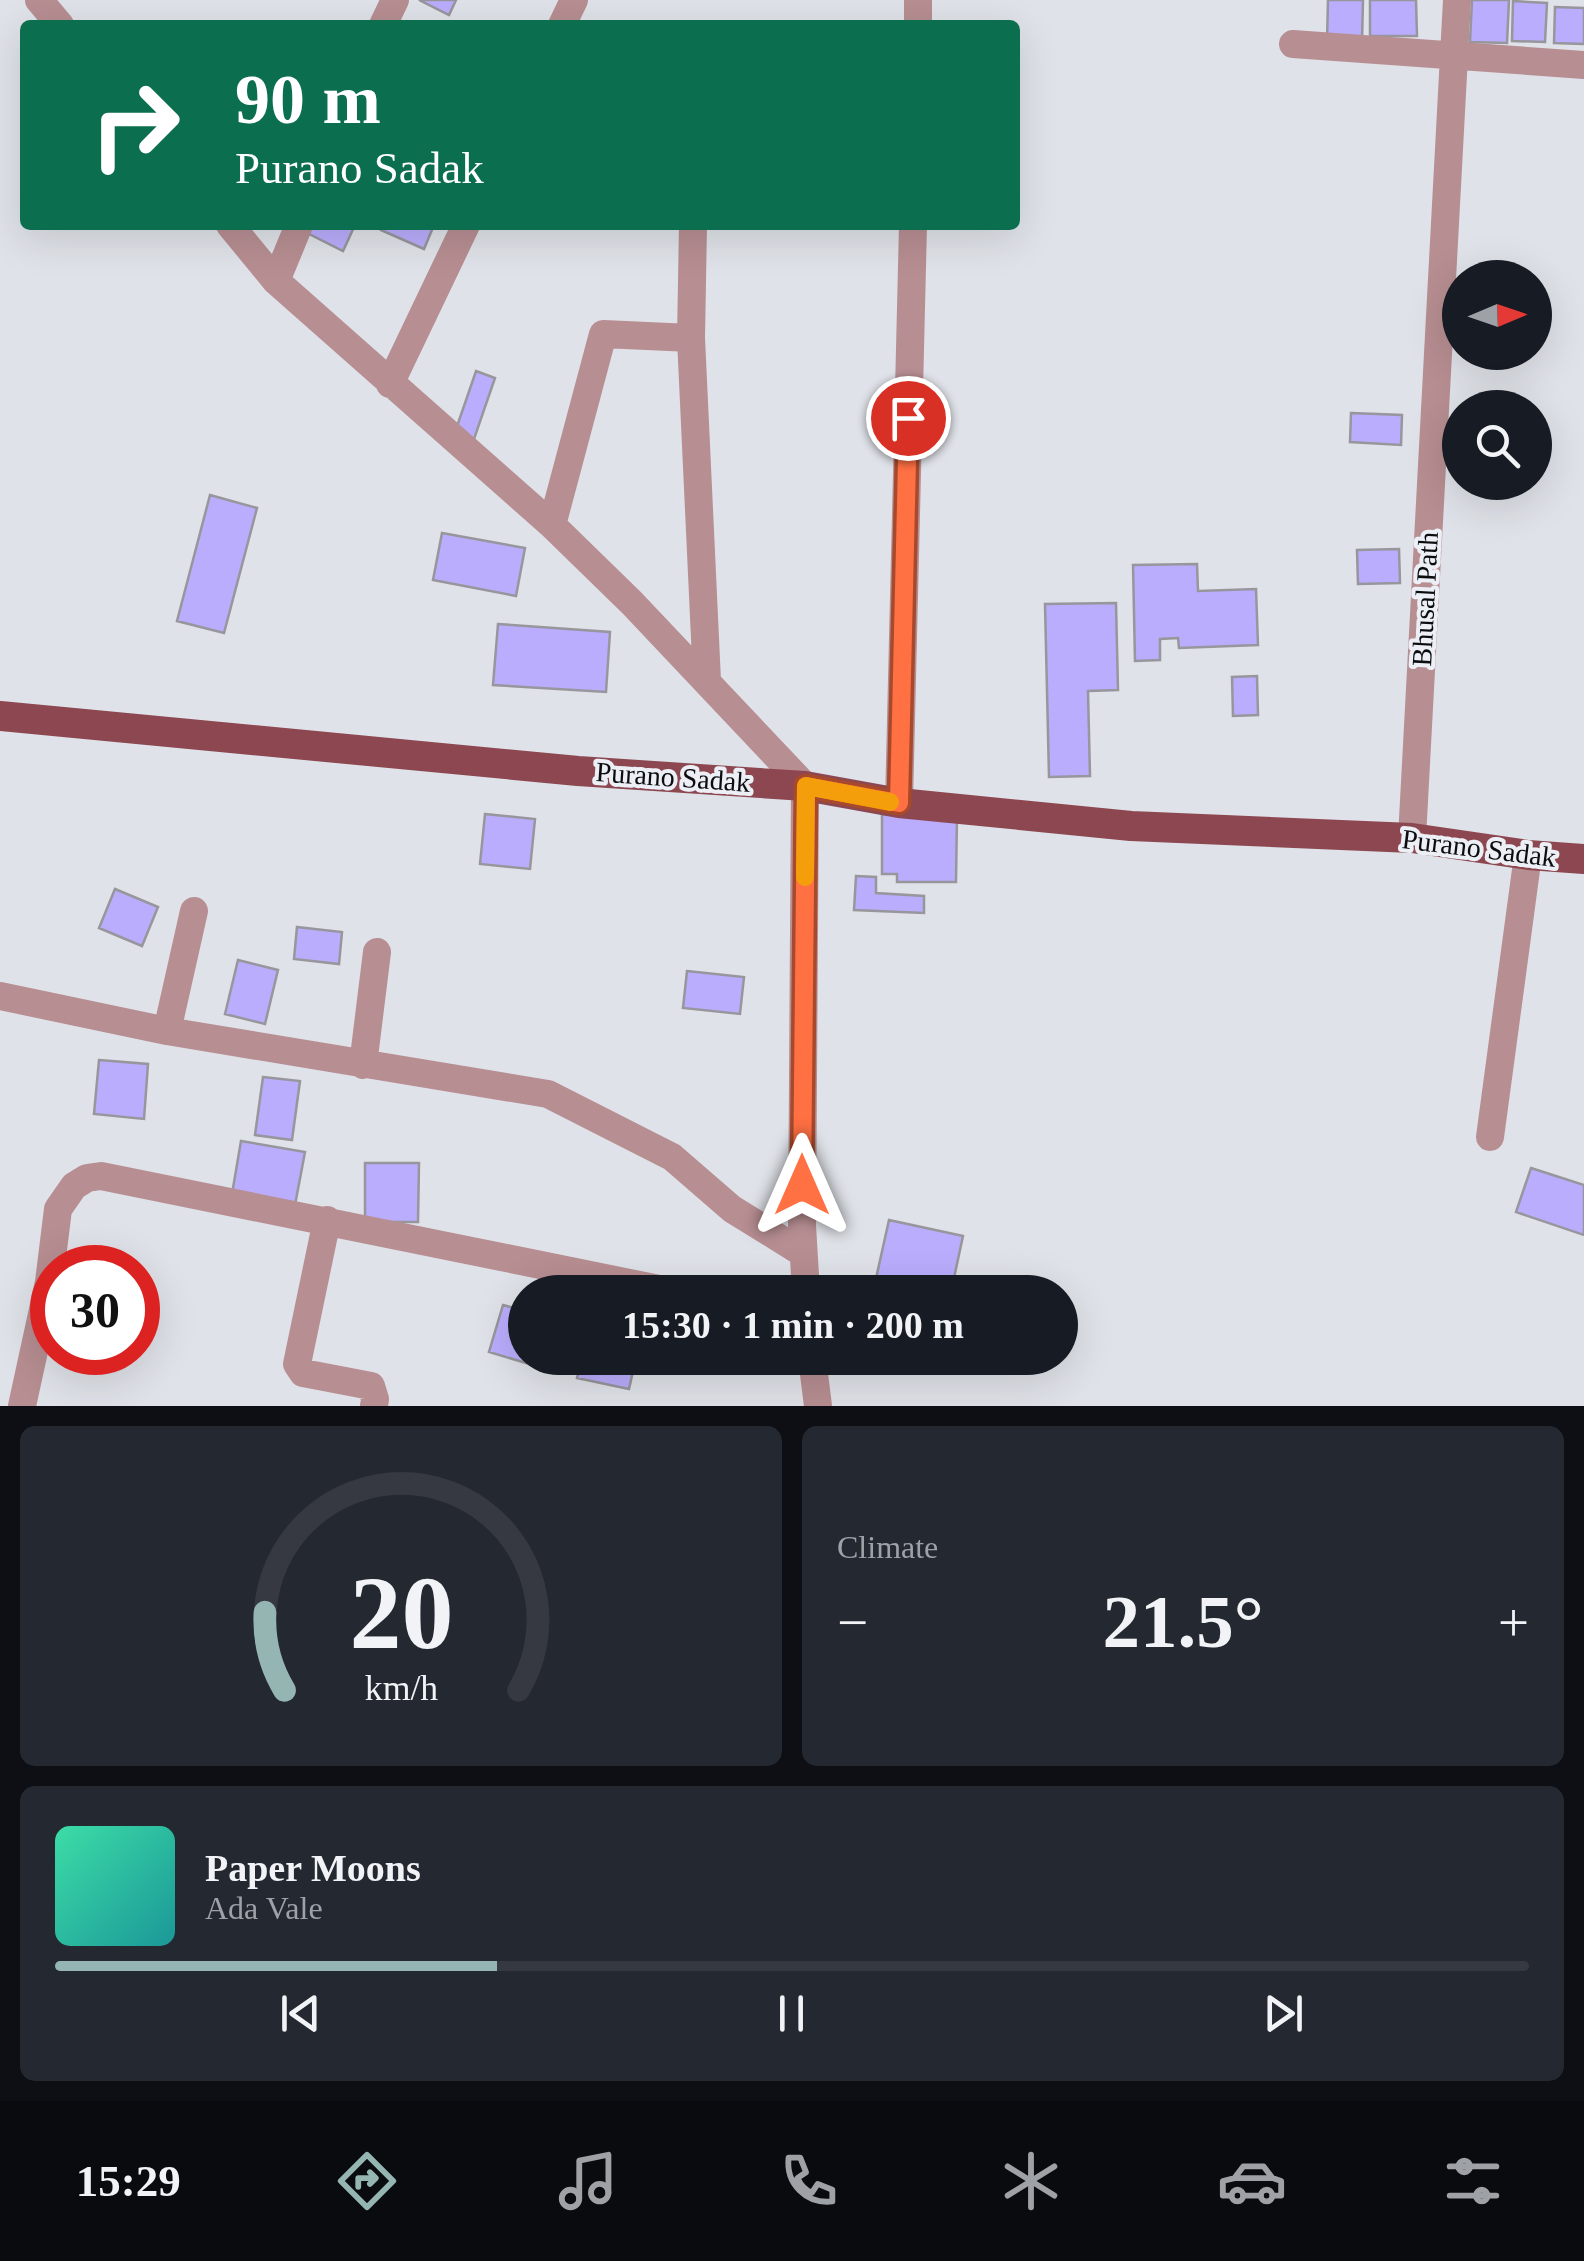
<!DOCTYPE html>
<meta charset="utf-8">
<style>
body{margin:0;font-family:"Times New Roman",serif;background:#242831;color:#f1f3f6;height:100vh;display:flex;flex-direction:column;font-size:38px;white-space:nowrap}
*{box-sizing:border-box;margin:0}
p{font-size:32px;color:#9ea1a6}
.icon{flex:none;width:55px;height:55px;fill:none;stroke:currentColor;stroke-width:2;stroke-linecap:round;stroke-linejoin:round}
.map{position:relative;height:1406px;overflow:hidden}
.drawer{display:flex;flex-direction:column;gap:20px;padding:20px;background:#0d0f14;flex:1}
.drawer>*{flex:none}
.top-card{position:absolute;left:20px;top:20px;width:1000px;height:210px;border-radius:10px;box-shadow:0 10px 40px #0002;background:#0b6e4f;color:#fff;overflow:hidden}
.needle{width:65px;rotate:88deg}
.tools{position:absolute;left:1442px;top:260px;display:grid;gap:20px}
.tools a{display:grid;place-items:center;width:110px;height:110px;border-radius:50%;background:#171b24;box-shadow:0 10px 40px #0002;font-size:50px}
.speed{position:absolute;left:30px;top:1245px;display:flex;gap:20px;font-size:50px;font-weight:700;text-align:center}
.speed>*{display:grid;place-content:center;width:130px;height:130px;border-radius:50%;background:#171b24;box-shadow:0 10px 40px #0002;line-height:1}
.speed .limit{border:15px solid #d22;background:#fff;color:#111}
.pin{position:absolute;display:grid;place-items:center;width:85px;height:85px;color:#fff;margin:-42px;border:5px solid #fff;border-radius:50%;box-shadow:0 2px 10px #0007}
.me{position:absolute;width:110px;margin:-55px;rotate:0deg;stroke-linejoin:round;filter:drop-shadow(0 0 8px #0008)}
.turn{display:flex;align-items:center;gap:35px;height:210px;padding:0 50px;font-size:45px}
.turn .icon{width:130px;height:130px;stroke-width:2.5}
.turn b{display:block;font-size:70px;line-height:85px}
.big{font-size:75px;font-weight:800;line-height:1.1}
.drawer .widget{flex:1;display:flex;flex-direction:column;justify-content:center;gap:15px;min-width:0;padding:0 35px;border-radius:15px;background:#242831}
.drawer .dial{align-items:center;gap:0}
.dial svg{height:260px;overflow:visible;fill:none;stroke:#363941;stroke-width:7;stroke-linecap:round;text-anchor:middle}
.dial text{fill:#f1f3f6;stroke:none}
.song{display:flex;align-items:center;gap:30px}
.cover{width:120px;height:120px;border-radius:15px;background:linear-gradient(135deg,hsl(160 70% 55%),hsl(180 70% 35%))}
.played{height:10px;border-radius:5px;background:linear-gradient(90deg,#94b5b2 30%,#363941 30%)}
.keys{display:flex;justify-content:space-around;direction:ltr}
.heat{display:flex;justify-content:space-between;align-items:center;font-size:55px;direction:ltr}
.drawer .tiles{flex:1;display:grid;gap:20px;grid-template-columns:1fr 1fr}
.widget:last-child{grid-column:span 2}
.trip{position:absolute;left:508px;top:1275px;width:570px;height:100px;border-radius:50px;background:#171b24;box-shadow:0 10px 40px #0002;font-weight:800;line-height:100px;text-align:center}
.dock{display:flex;height:160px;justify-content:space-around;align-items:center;background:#090b0e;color:#9ea1a6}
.dock .icon{width:70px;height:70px}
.dock .selected{color:#94b5b2}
.dock b{font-size:45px;color:#f1f3f6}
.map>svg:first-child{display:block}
.building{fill:#baadfd;stroke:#97969c;stroke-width:2.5}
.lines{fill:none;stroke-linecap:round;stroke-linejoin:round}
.minor{stroke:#b78e92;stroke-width:28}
.major{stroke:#8c4751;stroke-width:30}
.route-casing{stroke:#a6492c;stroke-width:25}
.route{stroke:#ff7043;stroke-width:18}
.slow{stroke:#f59e0b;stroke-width:18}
.labels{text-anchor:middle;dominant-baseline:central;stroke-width:8;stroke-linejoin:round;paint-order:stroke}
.street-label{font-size:28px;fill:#0c0d0f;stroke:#eceff5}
</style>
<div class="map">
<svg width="1584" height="1406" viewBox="0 0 1584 1406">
<rect width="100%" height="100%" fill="#dfe2e8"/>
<path class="building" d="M419,0H456L449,15Z
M1328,0H1363L1362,42L1327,41Z
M1370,0H1416L1417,36H1370Z
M1472,0H1509L1507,43L1470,42Z
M1513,1L1547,3L1545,42L1512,41Z
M1555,7L1584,8V44L1554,43Z
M310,225H355L343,251L307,233Z
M383,225H434L424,249L381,230Z
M476,371L495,378L473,442L454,435Z
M1351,413L1402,415L1401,445L1350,442Z
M210,495L257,508L224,633L177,621Z
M442,533L525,548L516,596L433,580Z
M1399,549L1400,583L1358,584L1357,550Z
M1197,564L1198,591L1256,589L1258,645L1179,648L1178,638L1160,639V660L1135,661L1133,565Z
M1116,603L1118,690L1088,691L1090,776L1049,777L1045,604Z
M498,624L610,632L606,692L493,685Z
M1257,676L1258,715L1233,716L1232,677Z
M485,814L535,819L530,869L480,864Z
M882,814L957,815L956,882H897V874H882Z
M856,876L876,877V893L924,896V913L854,910Z
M115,889L158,907L142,946L99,928Z
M297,927L342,932L339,964L294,959Z
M238,960L278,970L265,1024L225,1014Z
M687,971L744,977L740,1014L683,1008Z
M99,1060L148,1064L144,1119L94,1114Z
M263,1077L300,1081L292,1140L255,1135Z
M241,1141L305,1152L295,1205L232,1194Z
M365,1163H419L418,1222H365Z
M1531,1168L1584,1185V1235L1516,1212Z
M889,1220L963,1236L951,1292H873Z
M503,1305L525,1311L526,1363L489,1352Z
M582,1358H636L629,1389L577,1378Z"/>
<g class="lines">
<path class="minor" d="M39,0L60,25
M383,25L395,0
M562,25L574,0
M918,25V0
M1293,44L1584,65
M230,225L276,281L552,525L632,603L805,786L802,1225L806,1292
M693,225L691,338L707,681
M276,281L299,225
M390,384L466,225
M552,525L603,334L691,338
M899,803L913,225
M1412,838L1457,0
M0,996L167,1031L548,1094L672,1157L732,1209L803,1253
M167,1031L194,911
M363,1065L377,952
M1490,1137L1528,855
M327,1220L297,1364L303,1373L371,1386L375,1399L374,1406
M812,1358L818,1406
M22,1406L49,1282L58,1209L74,1186L87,1178L101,1176L674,1292"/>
<path class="major" d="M0,716L578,771L805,786L899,803L1131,826L1412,838L1528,855L1584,859"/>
</g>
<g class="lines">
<defs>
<path id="route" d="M802,1185L806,786L899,803L908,418"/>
</defs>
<use href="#route" class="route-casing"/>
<use href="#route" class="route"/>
<path class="slow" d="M805,877L806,786L890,802"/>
</g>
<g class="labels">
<g class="street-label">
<text transform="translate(1425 599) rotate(-87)">Bhusal Path</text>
<text transform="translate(673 777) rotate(4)">Purano Sadak</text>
<text transform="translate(1479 848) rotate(7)">Purano Sadak</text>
</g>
</g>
</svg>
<div class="tools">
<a><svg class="needle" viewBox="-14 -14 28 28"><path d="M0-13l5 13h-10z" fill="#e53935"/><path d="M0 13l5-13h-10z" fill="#9ea1a6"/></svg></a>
<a><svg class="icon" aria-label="search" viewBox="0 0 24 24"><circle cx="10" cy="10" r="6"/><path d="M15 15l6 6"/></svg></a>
</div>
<div class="speed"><div class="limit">30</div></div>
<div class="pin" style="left:908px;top:418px;background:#d93025"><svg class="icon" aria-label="arrive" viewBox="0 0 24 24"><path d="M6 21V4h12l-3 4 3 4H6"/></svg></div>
<svg class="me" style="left:802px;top:1185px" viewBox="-20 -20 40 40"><path d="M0-17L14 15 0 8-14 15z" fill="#ff7043" stroke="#fff" stroke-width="4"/></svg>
<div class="trip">15:30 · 1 min · 200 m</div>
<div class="top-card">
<div class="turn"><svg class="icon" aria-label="right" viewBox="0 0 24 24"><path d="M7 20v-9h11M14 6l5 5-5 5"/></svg><div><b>90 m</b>Purano Sadak</div></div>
</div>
</div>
<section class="drawer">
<div class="tiles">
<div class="widget dial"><svg viewBox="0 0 100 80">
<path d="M14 69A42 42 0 1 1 86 69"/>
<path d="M14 69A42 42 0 0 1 8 45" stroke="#94b5b2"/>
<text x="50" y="56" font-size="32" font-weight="700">20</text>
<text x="50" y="72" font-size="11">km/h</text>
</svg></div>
<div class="widget"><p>Climate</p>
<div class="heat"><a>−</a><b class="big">21.5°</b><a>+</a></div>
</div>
<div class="widget">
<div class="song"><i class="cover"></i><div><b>Paper Moons</b><p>Ada Vale</p></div></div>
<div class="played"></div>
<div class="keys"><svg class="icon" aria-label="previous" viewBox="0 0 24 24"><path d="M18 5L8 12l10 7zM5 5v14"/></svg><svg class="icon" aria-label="pause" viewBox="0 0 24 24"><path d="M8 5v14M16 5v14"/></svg><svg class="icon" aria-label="next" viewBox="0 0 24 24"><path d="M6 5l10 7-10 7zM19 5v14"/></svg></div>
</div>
</div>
</section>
<nav class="dock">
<b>15:29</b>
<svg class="icon selected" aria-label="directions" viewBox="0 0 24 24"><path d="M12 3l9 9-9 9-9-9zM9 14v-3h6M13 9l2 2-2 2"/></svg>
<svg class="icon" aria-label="music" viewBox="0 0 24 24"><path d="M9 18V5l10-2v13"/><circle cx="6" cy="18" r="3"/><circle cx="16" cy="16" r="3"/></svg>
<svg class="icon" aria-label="phone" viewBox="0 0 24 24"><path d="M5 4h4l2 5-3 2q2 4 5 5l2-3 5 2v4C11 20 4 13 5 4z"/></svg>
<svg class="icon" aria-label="climate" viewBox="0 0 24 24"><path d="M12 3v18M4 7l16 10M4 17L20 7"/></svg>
<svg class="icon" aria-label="car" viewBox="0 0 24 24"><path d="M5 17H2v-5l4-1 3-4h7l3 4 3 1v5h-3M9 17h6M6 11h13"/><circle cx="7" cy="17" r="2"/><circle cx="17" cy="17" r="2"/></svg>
<svg class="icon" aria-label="filters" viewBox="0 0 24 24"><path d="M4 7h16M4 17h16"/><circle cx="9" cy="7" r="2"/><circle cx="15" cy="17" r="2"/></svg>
</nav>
